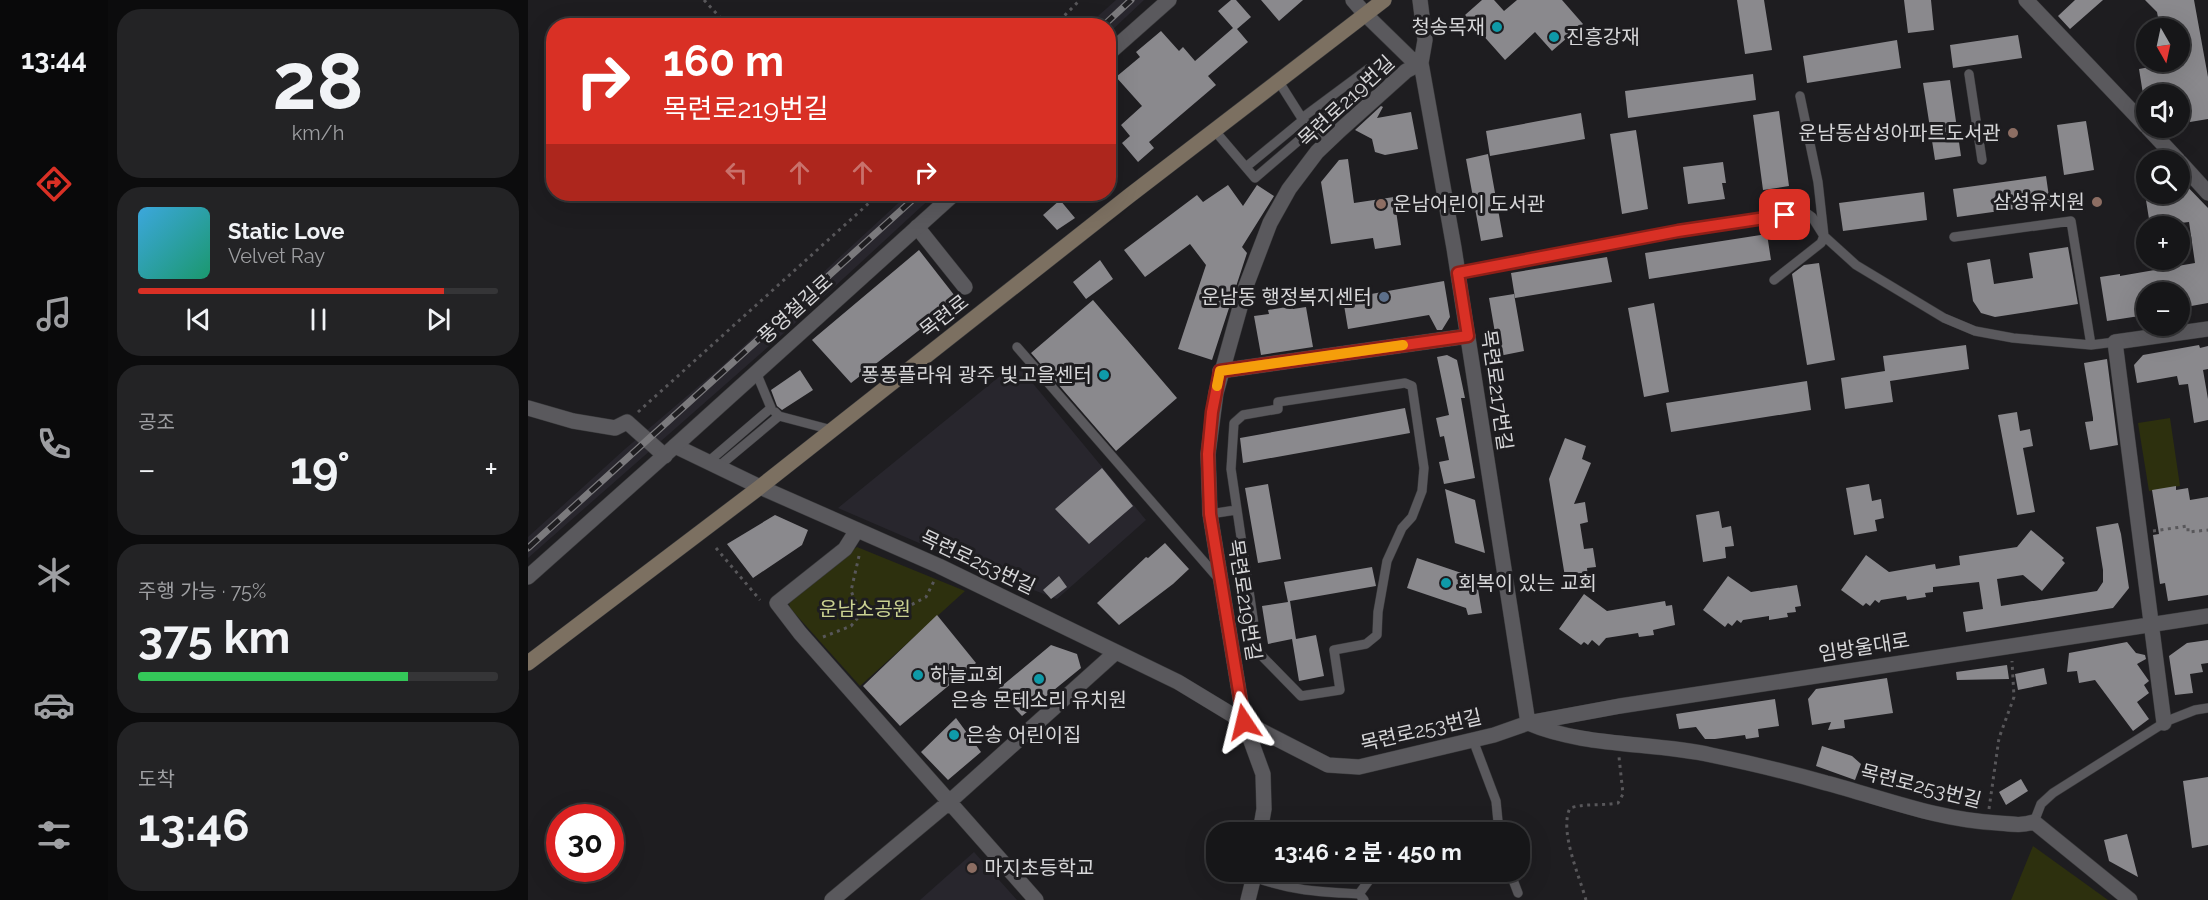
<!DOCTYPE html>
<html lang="ko">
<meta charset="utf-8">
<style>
body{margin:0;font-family:Raleway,"Noto Sans KR",sans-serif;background:#232325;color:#f1f3f6;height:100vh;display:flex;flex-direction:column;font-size:22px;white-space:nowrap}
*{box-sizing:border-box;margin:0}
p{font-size:20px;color:#9e9fa2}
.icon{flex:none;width:33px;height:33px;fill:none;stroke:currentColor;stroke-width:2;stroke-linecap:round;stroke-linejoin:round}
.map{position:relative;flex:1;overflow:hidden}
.details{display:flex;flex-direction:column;gap:9px;padding:9px;background:#0c0c0d;width:420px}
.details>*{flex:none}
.top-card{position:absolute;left:18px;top:18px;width:570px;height:183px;border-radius:24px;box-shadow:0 6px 24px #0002,0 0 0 2px #353537;background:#d93025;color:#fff;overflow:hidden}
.needle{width:39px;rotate:171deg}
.buttons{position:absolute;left:1608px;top:18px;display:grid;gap:12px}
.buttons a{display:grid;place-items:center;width:54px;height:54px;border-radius:50%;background:#161618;box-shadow:0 6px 24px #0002,0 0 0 2px #353537;font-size:30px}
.speed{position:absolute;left:18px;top:804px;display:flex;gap:12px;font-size:30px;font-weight:700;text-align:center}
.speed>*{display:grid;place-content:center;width:78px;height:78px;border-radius:50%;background:#161618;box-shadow:0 6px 24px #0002,0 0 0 2px #353537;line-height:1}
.speed .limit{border:9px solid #d22;background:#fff;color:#111}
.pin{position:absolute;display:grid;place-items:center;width:51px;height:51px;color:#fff;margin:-26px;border-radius:12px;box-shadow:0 3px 9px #0006}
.me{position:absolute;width:66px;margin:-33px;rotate:350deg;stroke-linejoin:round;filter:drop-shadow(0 0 4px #0008)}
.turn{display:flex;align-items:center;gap:21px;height:126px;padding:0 18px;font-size:27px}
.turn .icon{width:78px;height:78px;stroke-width:2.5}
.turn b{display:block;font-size:42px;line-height:51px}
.lanes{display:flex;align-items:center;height:57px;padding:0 18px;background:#0003;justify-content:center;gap:30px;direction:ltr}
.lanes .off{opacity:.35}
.big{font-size:45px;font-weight:700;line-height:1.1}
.details .tile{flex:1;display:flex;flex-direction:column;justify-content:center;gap:9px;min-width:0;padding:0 21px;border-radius:24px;background:#232325}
.details .dial{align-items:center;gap:0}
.dial b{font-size:78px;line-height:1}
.song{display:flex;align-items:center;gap:18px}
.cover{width:72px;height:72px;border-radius:9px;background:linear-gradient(135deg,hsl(200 70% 55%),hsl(160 70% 35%))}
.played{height:6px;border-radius:3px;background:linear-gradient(90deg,#d93025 85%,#353537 85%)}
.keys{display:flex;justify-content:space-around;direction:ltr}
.heat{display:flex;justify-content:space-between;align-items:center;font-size:33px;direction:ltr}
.charge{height:9px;border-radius:4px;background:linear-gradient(90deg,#34c759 75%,#353537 0)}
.trip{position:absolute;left:678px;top:822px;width:324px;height:60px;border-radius:24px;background:#161618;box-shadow:0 6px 24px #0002,0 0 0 2px #353537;font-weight:700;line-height:60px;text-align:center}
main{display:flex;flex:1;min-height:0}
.tabs{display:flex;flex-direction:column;width:108px;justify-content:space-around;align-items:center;background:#09090a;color:#9e9fa2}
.tabs .icon{width:42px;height:42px}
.tabs .on{color:#d93025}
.tabs b{font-size:27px;color:#f1f3f6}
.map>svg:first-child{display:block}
.built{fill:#28262d}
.green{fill:#2d300e}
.building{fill:#8a898d}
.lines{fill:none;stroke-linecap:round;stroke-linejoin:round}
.service-casing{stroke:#39393b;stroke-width:10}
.minor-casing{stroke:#39393b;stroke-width:16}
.tertiary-casing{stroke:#39393b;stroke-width:16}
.secondary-casing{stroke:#39393b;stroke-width:16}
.path{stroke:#58575a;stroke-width:3;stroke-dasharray:3 4.5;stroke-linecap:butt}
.service{stroke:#5a595d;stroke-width:9}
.minor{stroke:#5a595d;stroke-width:15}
.tertiary{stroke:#5a595d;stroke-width:15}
.secondary{stroke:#7c7061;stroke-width:15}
.rail-casing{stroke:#7b7a7d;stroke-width:7}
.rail{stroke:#1e1d20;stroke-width:4.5;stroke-dasharray:14;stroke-linecap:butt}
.route-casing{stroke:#8d1f18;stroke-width:15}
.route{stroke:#d93025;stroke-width:10}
.slow{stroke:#f59e0b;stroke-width:10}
.culture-dot{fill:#0f9aa8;stroke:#1e1d20;stroke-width:2}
.education-dot{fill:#8d6e63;stroke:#1e1d20;stroke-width:2}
.service-dot{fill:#5c6f8a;stroke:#1e1d20;stroke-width:2}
.labels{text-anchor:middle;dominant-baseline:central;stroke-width:6;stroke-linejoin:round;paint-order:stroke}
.poi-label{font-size:20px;fill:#d6d6d8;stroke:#1e1d20;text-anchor:start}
.street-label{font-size:20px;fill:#d6d6d8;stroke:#1e1d20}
.park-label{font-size:20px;fill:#cad191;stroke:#1e1d20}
</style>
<main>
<nav class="tabs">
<b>13:44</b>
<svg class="icon on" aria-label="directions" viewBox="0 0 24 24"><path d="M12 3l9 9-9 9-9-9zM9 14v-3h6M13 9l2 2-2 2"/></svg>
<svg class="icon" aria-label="music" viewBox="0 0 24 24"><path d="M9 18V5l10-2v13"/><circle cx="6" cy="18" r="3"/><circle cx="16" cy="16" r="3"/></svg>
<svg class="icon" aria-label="phone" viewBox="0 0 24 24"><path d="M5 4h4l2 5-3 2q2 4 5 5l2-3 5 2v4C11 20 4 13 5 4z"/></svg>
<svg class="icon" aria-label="climate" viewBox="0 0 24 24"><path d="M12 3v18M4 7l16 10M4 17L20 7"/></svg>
<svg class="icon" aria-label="car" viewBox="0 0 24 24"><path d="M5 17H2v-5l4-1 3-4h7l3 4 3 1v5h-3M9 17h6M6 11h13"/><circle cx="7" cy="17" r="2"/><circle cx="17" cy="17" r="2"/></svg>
<svg class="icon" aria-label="filters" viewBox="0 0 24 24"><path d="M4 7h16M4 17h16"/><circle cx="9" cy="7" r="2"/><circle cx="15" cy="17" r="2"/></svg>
</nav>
<section class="details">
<div class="tile dial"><b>28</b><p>km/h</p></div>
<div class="tile">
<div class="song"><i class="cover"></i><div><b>Static Love</b><p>Velvet Ray</p></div></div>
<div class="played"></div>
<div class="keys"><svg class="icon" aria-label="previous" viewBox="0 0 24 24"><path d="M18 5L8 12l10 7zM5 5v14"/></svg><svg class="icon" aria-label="pause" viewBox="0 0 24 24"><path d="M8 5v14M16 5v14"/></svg><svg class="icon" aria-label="next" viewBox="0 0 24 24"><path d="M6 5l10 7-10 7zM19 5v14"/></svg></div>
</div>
<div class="tile"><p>공조</p>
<div class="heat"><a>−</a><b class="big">19°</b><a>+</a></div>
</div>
<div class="tile"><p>주행 가능 · 75%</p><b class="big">375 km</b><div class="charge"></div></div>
<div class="tile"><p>도착</p><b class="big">13:46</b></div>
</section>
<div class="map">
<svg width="1680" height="900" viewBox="0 0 1680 900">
<rect width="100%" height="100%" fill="#1e1d20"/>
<path class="built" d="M588,0H616L581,33L580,26L560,25Z
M380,194H407L265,325L0,558V537L97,449L193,367Z
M488,363L618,520L529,599L456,571L310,508Z
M446,852L489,900H392Z"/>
<path class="green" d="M1642,418L1652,486L1621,491L1610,423Z
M329,547L437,591L332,686L262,608L261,602L266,595Z
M1505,846L1580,900H1483Z"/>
<path class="building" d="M703,0H708L723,17L709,29L720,42L680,76L688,85L621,142L626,148L610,162L594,143L602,136L593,125L614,106L588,77L612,57L608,52L633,31L651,51L655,47L667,61L705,28L690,11Z
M733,0H775L751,21Z
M954,0H966L976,11L989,0H1034L1055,24L1024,51L1007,32L977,60L937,15Z
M1209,0H1236L1244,50L1217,54Z
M1376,0H1403L1406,30L1380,33Z
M1547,0H1575L1542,29L1530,16Z
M1617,0H1666L1680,77V119L1662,122L1661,101L1652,102V94H1615L1611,69L1638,64V62H1652V28H1632L1629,12Z
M1490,35L1494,58L1425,68L1422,45Z
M1369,40L1373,68L1279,83L1275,56Z
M1225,74L1228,100L1100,118L1097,91Z
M1422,80L1433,156L1407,160L1395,83Z
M824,89L836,96L808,121L794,113Z
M853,106L855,107L849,118L883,112L890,149L857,155L847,152L844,139L827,130Z
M1251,111L1261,186L1235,190L1225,115Z
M1053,113L1057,139L962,156L958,131Z
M1558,121L1566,170L1536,175L1529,125Z
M1108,130L1120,209L1094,214L1082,134Z
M960,154L975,237L953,241L938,159Z
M820,159L826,203L866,197L873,245L847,249L845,238L803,244L793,182L811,160Z
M1195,162L1198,183H1194L1197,199L1160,204L1155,167Z
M1518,176L1522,204L1429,217L1425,189Z
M1652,179L1680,208V303L1652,308V292H1616L1618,315L1579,321L1572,277L1592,274V276L1667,263L1661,222L1627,226L1625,218L1621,219L1617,194H1652Z
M700,185L715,206L729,185L746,196L714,247L719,253L684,360L650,349L678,265L662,244L617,277L596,250L669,195L675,202Z
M1396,192L1399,220L1315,231L1311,203Z
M532,200L547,218L529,230L515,215Z
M1239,234L1243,260L1121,279L1117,253Z
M1540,247L1550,304L1467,317L1453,313L1445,301L1439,263L1462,259L1466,284L1505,278L1501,253Z
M391,250L430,300L323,383L284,340Z
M1079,257L1084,282L987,298L983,273Z
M572,260L585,279L558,299L545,282Z
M1291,263L1307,360L1279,365L1264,274L1276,265Z
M916,281L922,317L914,330H909L901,315L820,329L815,299Z
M986,294L996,351L971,356L961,298Z
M565,300L649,398L588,451L503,353Z
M1126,303L1141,392L1116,397L1100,308Z
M765,306V309L778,307L785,347L733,355L726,316L741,314L740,310Z
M1438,345L1441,369L1362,381L1365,402L1317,409L1313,378L1357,371L1355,356Z
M1671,345L1672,348L1680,346V369L1675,370L1680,399V420L1666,423L1660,384L1651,385L1649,376L1609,383L1606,365L1615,355Z
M919,355L929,360L937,398H933L947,478L916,484L911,462L921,460L916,436L912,437L908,418L921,415L909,357Z
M1579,359L1590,445L1562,450L1557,422L1565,421V418L1556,363Z
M272,370L285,390L254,410L249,406L243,390Z
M1279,381L1283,410L1143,432L1138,403Z
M877,408L882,433L715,463L712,438Z
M1489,412L1492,431L1502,429L1505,446L1495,448L1507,512L1489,515L1470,415Z
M1037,438L1058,446L1054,459L1063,463L1046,504L1057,502L1060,522L1052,524L1056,549L1065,548L1068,567L1059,568L1060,579L1038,583L1021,479Z
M574,468L605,506L561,544L527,509Z
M740,484L753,559L730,563L717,488Z
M1341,484L1344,501L1353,499L1356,518L1347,520L1349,531L1326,535L1318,488Z
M1648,486V490L1660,488L1662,500L1680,497V595L1640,601L1637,583L1632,584L1625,535L1631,534L1624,490Z
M917,489L947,500L957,553L927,543Z
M1191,511L1194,528L1203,526L1206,546L1197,547L1198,558L1175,562L1168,515Z
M247,515L280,530L274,545L225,578L199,544Z
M1590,523L1593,534L1601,588L1585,608L1438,632L1435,612L1455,609L1451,582L1405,587V592L1397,593L1398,597L1379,600L1378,596L1353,600L1351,603L1347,600L1342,606L1338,603L1335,606L1313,590L1338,555L1361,572L1407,564L1408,569L1432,565L1431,556L1489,547L1503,530L1536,558L1534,560L1537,563L1514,591L1495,575L1469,579L1473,606L1569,591L1575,582V570L1568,527Z
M637,543L661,569L645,584L591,625L569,603L618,557L620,558Z
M889,558L969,585L950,589L954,613L940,615L938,608L879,588Z
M844,567L848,586L762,601L768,639L788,635L796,676L771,681L764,639L740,644L734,606L760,602L756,582Z
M531,576L539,587L523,599L515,590Z
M1200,576L1223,592L1269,585L1273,606L1267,607L1268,612L1259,613L1260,617L1241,620V616L1215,620L1213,623L1209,620L1204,626L1200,623L1197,627L1175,610Z
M1056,594L1079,611L1137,601L1138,606L1144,605L1147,625L1125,630L1126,635L1111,637L1110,633L1078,638L1071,646L1064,640L1060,645L1056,642L1053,645L1031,629Z
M409,615L448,663L372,726L335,686Z
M1680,640V663L1673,664L1675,672L1662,674L1665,693L1647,695L1641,656L1659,643Z
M1599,642L1608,653L1617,655L1618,659L1609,664L1621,681L1616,685L1621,693L1609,702L1621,719L1605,731L1567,680L1551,683L1549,671L1539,672L1541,653Z
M523,645L549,654L553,668L494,716L469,690Z
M1479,665L1481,679L1429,680L1428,672Z
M1516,668L1519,684L1490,690L1487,674Z
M1359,678L1365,713L1316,720L1317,728L1300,730L1303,722L1284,725L1280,699L1288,689Z
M1247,699L1251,726L1230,729L1231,737L1218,739L1217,735L1187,739H1177L1168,727L1151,729L1148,714Z
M428,718L453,752L420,780L393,752Z
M1294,746L1324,756L1333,764L1327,780L1288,766Z
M1680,777V845L1664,848L1655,781Z
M1493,779L1500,791L1478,805L1471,792Z
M1599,834L1610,877L1581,861L1576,840Z"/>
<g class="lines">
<defs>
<path id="service" d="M1441,74L1454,160
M751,82L775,120L798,144
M1272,96L1290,182L1296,236L1328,265L1416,318L1447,331L1485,338L1563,345L1587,342
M774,118L840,69
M687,131L727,178L783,130
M718,167L775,120
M1426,237L1543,221L1563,345
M930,273L1150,231L1277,212L1284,217L1296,236L1293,243L1246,280
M489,347L690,578
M877,383L884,386L896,468L894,491L884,517L874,528L859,561L850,612L849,635L838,644L806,650L812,690L773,696L730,652L703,469L706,423L715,415L750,409V402Z
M247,412L251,416L304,430
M180,462L243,408L228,372
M190,467L251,416
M682,514L708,510
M945,740L968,801L971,832
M1506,822L1513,804L1525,793L1639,721L1667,710L1680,708
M982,872L990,893
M726,877C764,891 791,892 831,894L836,900
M831,894L847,872"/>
<path id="minor" d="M892,0L897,40L893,63L926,248L1000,723
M1498,0L1618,126
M838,15L882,58L893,63
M1620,128L1650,160
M1652,162L1680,193
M389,227L437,287
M692,371L940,336
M0,408L45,421L87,428L99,422L137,456
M147,446L232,487L411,566L650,682L716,722L800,765L831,767L966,735L1000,723L1092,706L1680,616
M329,530L317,549L249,603L272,633L508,900
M1000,723C1055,747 1125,742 1183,755C1222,763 1260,772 1298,783C1355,798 1410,820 1470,823C1483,824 1493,826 1506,822L1602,900
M1636,723L1587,342L1680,329
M732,832L736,809L735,774L716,722L682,514L680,454L688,393L718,286L742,223L761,189L789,152L810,132L878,71L893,63
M304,900L420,803L588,652
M720,900L727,872"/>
<path id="tertiary" d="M825,0L838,15
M580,54L641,0
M0,577L147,446L426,194"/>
<path id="secondary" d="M0,663L232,487L601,196L856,0"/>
</defs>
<use href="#service" class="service-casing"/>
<use href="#minor" class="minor-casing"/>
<use href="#tertiary" class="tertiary-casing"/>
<use href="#secondary" class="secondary-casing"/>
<path class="path" d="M176,0L200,26
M526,26L552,0
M110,412L351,194
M1625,531L1660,526V532L1680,530
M188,548L232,600
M331,556L323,591L333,614
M295,637L323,626L333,614L353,609L383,605L398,597L407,579
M1461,809L1471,738L1486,697L1484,661
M1058,900C1051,875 1031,831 1042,808C1059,803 1073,806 1090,803L1095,794L1091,757"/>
<use href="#service" class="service"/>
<use href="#minor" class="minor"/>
<use href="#tertiary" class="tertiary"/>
<use href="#secondary" class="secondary"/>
<defs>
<path id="rail" d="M575,26L603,0
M0,548L391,194"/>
</defs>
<use href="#rail" class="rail-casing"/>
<use href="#rail" class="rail"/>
</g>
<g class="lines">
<defs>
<path id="route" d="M716,722L682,514L680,454L684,412L692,371L940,336L930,273L1150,231L1257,215"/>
</defs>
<use href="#route" class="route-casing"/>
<use href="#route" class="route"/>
<path class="slow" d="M689,386L692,371L875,345"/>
</g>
<g class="culture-dot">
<circle cx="969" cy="27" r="6"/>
<circle cx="1026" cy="37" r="6"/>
<circle cx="576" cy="375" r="6"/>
<circle cx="918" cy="583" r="6"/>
<circle cx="390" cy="675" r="6"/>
<circle cx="511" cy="679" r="6"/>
<circle cx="426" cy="735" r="6"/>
</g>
<g class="education-dot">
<circle cx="1485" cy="133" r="6"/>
<circle cx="1569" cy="202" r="6"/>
<circle cx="853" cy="204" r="6"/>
<circle cx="444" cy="868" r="6"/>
</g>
<circle class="service-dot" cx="856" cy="297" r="6"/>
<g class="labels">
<g class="poi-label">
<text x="957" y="27" text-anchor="end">청송목재</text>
<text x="1038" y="37">진흥강재</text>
<text x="1473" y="133" text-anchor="end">운남동삼성아파트도서관</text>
<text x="1557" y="202" text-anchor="end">삼성유치원</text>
<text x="865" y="204">운남어린이 도서관</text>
<text x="844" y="297" text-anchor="end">운남동 행정복지센터</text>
<text x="564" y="375" text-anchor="end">퐁퐁플라워 광주 빛고을센터</text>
<text x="930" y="583">회복이 있는 교회</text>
<text x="402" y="675">하늘교회</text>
<text x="511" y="700" text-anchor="middle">은송 몬테소리 유치원</text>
<text x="438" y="735">은송 어린이집</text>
<text x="456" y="868">마지초등학교</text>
</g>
<g class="street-label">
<text transform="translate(818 101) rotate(-43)">목련로219번길</text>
<text transform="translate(267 309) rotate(-42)">풍영철길로</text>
<text transform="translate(416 316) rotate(-38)">목련로</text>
<text transform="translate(969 390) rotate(82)">목련로217번길</text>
<text transform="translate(450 562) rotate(25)">목련로253번길</text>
<text transform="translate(717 600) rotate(81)">목련로219번길</text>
<text transform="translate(1336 647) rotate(-9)">임방울대로</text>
<text transform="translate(893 730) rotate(-13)">목련로253번길</text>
<text transform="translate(1393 786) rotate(14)">목련로253번길</text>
</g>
<g class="park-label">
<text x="337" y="609">운남소공원</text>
</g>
</g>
</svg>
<div class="buttons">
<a><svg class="needle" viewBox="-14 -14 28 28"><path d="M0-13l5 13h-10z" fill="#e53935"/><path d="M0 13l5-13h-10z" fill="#9e9fa2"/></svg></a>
<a><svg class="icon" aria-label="sound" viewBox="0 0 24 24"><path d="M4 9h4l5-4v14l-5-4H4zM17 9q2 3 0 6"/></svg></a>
<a><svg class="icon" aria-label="search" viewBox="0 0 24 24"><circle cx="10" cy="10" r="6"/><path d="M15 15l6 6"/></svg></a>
<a>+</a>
<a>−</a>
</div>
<div class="speed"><div class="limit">30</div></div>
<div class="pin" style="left:1257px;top:215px;background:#d93025"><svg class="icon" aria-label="arrive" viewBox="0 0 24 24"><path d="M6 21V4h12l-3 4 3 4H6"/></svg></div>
<svg class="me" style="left:716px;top:722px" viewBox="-20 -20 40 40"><path d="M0-17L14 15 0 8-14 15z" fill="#d93025" stroke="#fff" stroke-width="4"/></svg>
<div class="trip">13:46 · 2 분 · 450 m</div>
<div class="top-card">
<div class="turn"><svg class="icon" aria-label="right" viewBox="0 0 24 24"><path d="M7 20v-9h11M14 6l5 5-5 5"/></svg><div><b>160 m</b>목련로219번길</div></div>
<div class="lanes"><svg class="icon off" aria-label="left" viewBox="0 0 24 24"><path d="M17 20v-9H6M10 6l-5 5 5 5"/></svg><svg class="icon off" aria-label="ahead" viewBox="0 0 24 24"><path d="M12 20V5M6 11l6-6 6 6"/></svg><svg class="icon off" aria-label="ahead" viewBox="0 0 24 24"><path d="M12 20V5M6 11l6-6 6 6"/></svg><svg class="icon" aria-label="right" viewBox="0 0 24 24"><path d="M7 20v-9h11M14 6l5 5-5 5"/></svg></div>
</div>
</div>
</main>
